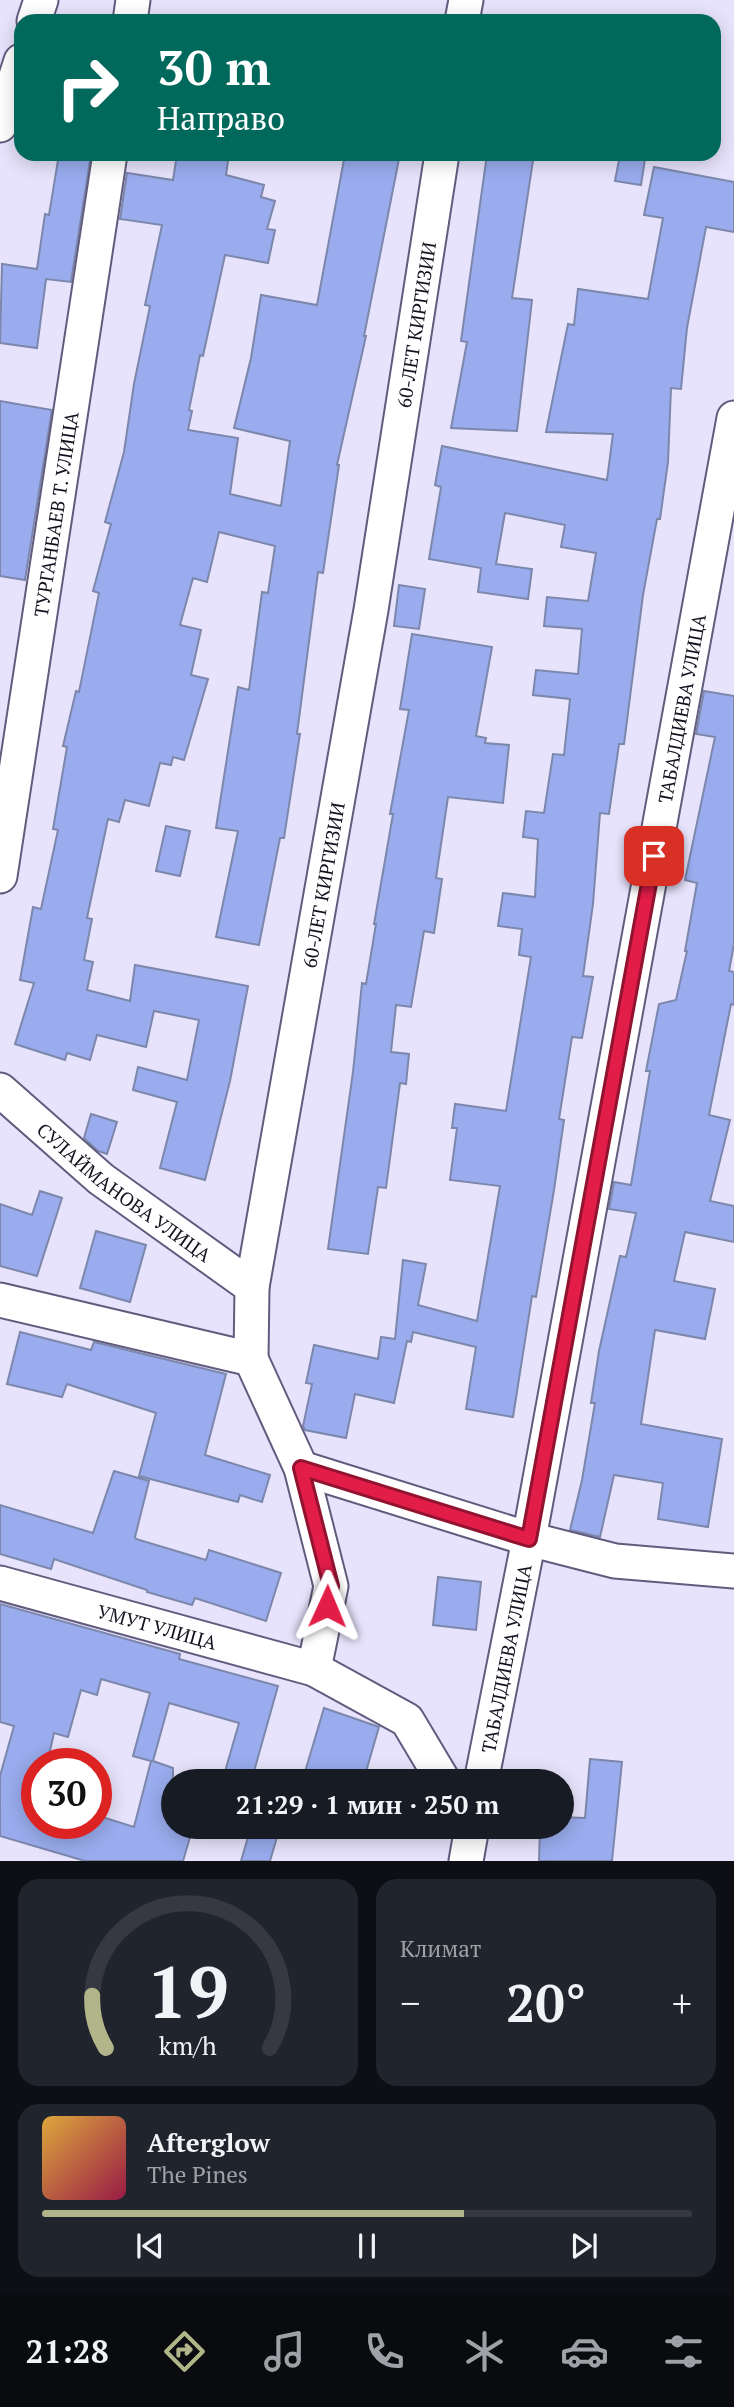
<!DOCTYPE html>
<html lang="ru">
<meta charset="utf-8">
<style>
body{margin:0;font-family:"PT Serif",serif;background:#20242c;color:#f1f3f6;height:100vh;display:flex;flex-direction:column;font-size:26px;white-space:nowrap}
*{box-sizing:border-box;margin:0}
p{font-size:23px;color:#9ea1a6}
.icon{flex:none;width:38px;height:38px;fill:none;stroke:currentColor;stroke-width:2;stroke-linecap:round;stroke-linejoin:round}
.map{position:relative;height:1861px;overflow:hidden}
.sheet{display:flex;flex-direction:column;gap:18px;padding:18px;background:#0d0f14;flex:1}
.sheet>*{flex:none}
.hud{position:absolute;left:14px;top:14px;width:707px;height:147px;border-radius:21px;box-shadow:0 4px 18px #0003;background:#00695c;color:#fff;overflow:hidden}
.speed{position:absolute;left:21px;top:1748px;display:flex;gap:14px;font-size:35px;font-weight:700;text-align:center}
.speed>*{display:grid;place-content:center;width:91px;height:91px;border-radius:50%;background:#171b24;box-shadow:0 4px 18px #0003;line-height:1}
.speed .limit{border:10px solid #d22;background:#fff;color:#111}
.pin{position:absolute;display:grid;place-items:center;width:60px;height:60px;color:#fff;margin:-30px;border-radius:14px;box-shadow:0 4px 10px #0006}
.me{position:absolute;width:77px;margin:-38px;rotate:1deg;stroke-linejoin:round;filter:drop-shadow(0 0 5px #0008)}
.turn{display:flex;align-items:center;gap:24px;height:147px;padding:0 28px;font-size:32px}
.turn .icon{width:91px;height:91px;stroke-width:2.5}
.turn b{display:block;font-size:49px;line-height:60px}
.big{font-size:52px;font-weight:800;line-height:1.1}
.sheet .card{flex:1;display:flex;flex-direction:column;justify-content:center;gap:10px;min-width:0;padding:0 24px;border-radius:21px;background:#20242c}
.sheet .dial{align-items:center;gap:0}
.dial svg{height:182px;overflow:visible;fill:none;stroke:#363941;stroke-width:7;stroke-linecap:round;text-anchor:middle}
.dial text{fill:#f1f3f6;stroke:none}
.song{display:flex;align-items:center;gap:21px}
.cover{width:84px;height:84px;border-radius:10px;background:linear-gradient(135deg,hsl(40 70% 55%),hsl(340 70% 35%))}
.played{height:7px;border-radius:4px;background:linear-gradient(90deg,#b2b48a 65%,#363941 65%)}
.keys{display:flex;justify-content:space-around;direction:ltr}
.heat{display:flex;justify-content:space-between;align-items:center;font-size:38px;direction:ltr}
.sheet .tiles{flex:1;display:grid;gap:18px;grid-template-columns:1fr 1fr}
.card:last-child{grid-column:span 2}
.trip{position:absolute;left:161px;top:1769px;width:413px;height:70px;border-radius:35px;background:#171b24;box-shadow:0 4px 18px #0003;font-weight:800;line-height:70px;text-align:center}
.tabs{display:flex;height:112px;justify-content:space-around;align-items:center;background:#090b0e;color:#9ea1a6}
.tabs .icon{width:49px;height:49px}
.tabs .active{color:#b2b48a}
.tabs b{font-size:32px;color:#f1f3f6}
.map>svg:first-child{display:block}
.building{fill:#9aacee;stroke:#7c87ab;stroke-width:2;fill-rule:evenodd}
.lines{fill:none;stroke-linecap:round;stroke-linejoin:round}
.minor-casing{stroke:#615b7e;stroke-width:37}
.minor{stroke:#fff;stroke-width:33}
.route-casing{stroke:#92132f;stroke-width:18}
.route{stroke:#e11d48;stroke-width:12}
.labels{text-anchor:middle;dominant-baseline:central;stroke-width:7;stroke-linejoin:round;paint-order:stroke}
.street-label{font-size:19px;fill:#14111f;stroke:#e7e3fc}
</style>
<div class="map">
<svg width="734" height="1861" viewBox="0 0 734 1861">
<rect width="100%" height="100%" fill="#e7e3fc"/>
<path class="building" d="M59,154H91L71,282L46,279L37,348L0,343L2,264L37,269L45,214L49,215Z
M177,154H229L226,175L264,185L261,197L275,201L267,229L275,230L268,263L225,255L203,356L200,355L189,410L192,411L188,430L238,438L230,494L281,506L290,441L234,428L251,358L261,295L317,305L345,154H400L364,336H366L337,465H339L323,573L318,572L297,734H300L284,838H280L259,945L216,937L238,831L216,828L238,687L249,690L262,592L268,593L275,546L219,532L207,582L193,578L180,625L201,630L191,675L208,679L184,760L173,757L171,765L160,763L149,806L125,800L119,822L108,819L87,918L92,919L84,960L93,962L87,990L130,1001L135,965L248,986L230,1081L205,1180L160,1168L177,1102L133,1090L138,1067L187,1080L199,1020L154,1011L146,1047L97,1035L90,1060L67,1053L65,1060L15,1044L34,983L20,980L33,907L41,909L58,830L53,829L67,747L63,746L76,691L79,692L99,593L93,591L111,524L105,522L124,452L134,384L150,306L145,305L162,225L120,219L127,173L173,180Z
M487,154H534L512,298L532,300L517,431L451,428L467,342L461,341Z
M620,155L645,159L641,185L615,181Z
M654,167L734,182V232L706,227L687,328L681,389L671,388L668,462L660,519H657L643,595L624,744H619L609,814L600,813L593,904L583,976L593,977L582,1038L572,1037L559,1119L564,1120L554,1190L536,1297L532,1296L513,1417L466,1409L476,1347L413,1332L411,1342L407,1341L394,1403L355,1394L346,1438L305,1430L303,1426L312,1384L306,1383L314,1345L378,1359L381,1337L395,1339L403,1260L426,1264L418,1305L477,1321L500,1186L450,1180L457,1128H452L455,1104L506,1111L531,957L519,955L522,929L498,926L503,893L535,897L538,839L523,837L526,811L544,813L553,754L564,755L570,699L533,695L536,670L578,674L582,629L544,626L547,597L588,601L596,553L561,547L565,525L505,513L496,564L532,569L528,599L478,592L481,568L429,559L441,487L435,485L442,446L607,480L613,434L546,432L568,324L574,325L578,289L648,299L663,218L644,215Z
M0,401L52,410L25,580L0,576Z
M399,585L425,589L419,629L394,626Z
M412,634L492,647L476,736L486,738L485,743L509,745L503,803L448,797L436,878L442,879L434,933L424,931L411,1007L396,1005L391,1052L409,1054L406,1084L400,1083L386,1188L378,1187L368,1254L328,1249L353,1072L362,983L366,984L376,924H374L393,814H390L409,710L400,709Z
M704,691L734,696V944L729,971L734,972V1005L731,1004L709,1115L730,1120L710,1201L734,1206V1242L685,1232L674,1281L715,1289L705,1339L655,1330L641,1424L722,1439L708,1527L658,1519L663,1483L614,1475L600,1537L570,1530L582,1480L595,1403H591L599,1351L620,1256L626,1257L636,1213L609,1209L614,1182L631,1185L650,1071H646L659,1004L676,1000L687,951H685L697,883L685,880L715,737L696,734Z
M166,826L190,831L180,876L156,871Z
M91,1114L117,1122L107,1154L98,1151L84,1138Z
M40,1191L62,1198L37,1276L0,1266V1204L32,1215Z
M96,1231L146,1245L130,1302L80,1288Z
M20,1332L91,1350L94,1342L226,1374L205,1455L270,1475L262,1502L240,1495L238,1502L139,1476L156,1413L67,1384L62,1397L7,1384Z
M114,1471L149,1481L135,1537L136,1539L206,1560L209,1550L281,1573L266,1621L195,1598L192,1605L147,1592V1590L54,1559L51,1569L0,1554V1505L93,1533Z
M438,1577L481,1582L476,1630L433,1625Z
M0,1604L180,1654L179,1659L278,1686L251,1782H222L239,1723L169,1703L153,1761L173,1768V1827H193L183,1861H85L0,1836V1776L14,1726L0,1722ZM101,1679L150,1693L133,1756L151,1761L134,1827L96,1815V1824H37V1764H47L54,1733L68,1737L81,1690L97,1695Z
M324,1708L379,1727L363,1782H302Z
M590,1759L622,1762L612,1861H539L540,1827H562V1817L585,1818Z
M251,1827H280L270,1861H241Z"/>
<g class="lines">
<defs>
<g id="minor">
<path d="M34,21L41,0"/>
<path d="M130,21L133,0"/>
<path d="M462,21L466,0"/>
<path d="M0,125L21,61"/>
<path id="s1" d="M0,876L110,154"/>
<path id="s2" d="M0,1090L101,1179L252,1287"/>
<path id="s3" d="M0,1300L251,1359L252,1287L371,610L442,154"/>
<path d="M251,1359L301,1468L331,1586L314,1669L407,1720L444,1782"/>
<path d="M301,1468L529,1539L615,1561L734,1571"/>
<path id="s4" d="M0,1583L314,1669"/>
<path id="s5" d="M481,1782L529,1539L734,418"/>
<path d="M466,1861L472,1827"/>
</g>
</defs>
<use href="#minor" class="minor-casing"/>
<use href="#minor" class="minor"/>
</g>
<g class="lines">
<defs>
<path id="route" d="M327,1606L331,1586L301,1468L529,1539L654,856"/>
</defs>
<use href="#route" class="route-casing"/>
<use href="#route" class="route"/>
</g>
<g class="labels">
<g class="street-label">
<text stroke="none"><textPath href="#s3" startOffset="1306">60-ЛЕТ КИРГИЗИИ</textPath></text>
<text stroke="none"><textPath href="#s1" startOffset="366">ТУРГАНБАЕВ Т. УЛИЦА</textPath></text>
<text stroke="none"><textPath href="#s5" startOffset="1092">ТАБАЛДИЕВА УЛИЦА</textPath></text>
<text stroke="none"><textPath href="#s3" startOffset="738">60-ЛЕТ КИРГИЗИИ</textPath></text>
<text stroke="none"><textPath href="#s2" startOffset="161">СУЛАЙМАНОВА УЛИЦА</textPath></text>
<text stroke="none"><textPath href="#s4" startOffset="163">УМУТ УЛИЦА</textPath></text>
<text stroke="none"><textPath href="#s5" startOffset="126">ТАБАЛДИЕВА УЛИЦА</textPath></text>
</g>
</g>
</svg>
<div class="speed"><div class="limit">30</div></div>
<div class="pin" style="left:654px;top:856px;background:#d93025"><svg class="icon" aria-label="arrive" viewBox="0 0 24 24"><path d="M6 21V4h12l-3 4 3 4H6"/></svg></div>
<svg class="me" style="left:327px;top:1606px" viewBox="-20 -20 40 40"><path d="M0-17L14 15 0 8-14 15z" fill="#e11d48" stroke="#fff" stroke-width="4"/></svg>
<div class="trip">21:29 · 1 мин · 250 m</div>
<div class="hud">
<div class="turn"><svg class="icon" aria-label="right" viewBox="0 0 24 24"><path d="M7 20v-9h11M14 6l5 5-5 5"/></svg><div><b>30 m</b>Направо</div></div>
</div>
</div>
<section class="sheet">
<div class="tiles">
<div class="card dial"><svg viewBox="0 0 100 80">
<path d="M14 69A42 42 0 1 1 86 69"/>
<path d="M14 69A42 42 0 0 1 8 46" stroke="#b2b48a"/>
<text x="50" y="56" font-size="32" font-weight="700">19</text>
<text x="50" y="72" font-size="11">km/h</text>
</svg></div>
<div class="card"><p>Климат</p>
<div class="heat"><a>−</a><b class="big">20°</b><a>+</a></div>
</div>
<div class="card">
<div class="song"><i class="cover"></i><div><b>Afterglow</b><p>The Pines</p></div></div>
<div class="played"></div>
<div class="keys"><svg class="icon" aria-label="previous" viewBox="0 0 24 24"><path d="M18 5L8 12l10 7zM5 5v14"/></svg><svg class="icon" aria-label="pause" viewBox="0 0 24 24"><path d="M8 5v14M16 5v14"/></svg><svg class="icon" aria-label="next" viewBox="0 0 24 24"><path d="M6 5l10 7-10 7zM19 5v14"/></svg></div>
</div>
</div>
</section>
<nav class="tabs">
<b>21:28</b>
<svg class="icon active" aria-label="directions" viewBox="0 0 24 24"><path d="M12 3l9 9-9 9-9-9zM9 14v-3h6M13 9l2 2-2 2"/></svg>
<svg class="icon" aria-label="music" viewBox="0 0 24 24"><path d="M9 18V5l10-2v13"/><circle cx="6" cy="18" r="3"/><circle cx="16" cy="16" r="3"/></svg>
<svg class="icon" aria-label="phone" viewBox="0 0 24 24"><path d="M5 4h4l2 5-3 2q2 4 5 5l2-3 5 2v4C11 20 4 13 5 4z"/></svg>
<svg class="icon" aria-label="climate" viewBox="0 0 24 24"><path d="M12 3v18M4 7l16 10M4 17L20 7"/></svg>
<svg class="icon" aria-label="car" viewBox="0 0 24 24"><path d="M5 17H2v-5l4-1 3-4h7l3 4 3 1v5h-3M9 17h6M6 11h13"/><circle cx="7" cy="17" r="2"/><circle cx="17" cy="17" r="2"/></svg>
<svg class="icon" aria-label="filters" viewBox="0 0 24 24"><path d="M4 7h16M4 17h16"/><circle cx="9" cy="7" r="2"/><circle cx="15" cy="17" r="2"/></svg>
</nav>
